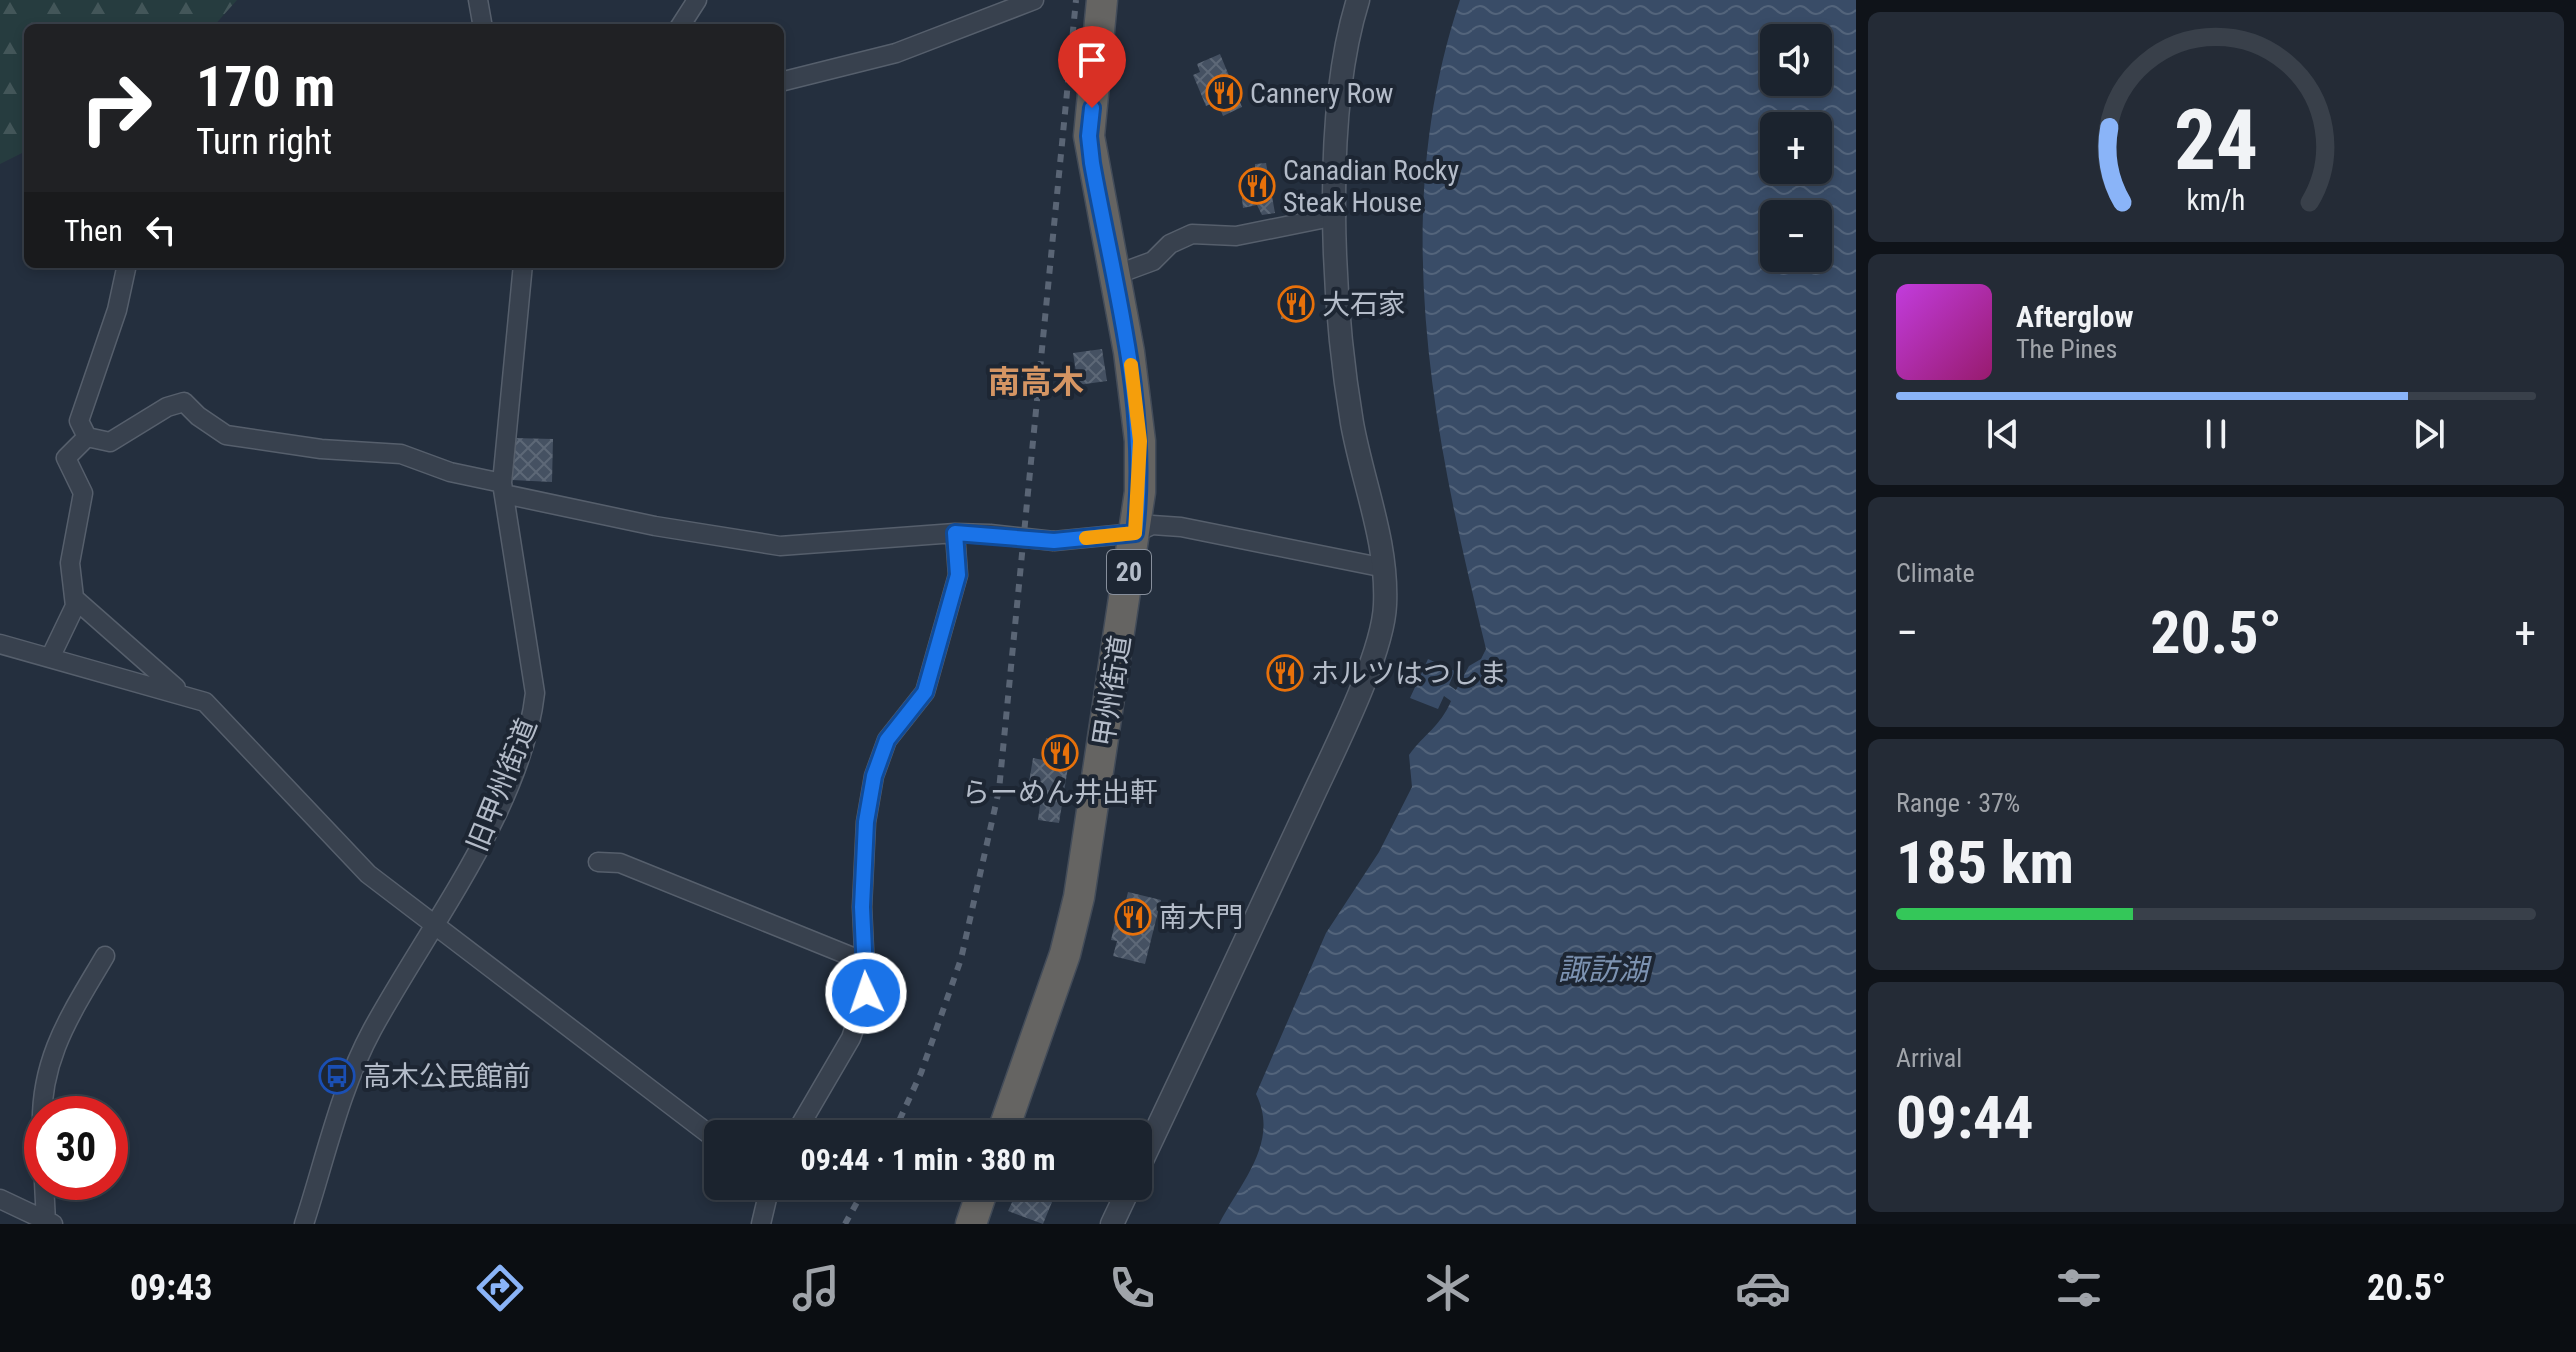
<!DOCTYPE html>
<meta charset="utf-8">
<style>
body{margin:0;font-family:"Roboto Condensed","Noto Sans JP",sans-serif;background:#242b36;color:#f1f3f6;height:100vh;display:flex;flex-direction:column;font-size:30px;white-space:nowrap}
*{box-sizing:border-box;margin:0}
p{font-size:26px;color:#a0a4aa}
.icon{flex:none;width:44px;height:44px;fill:none;stroke:currentColor;stroke-width:2;stroke-linecap:round;stroke-linejoin:round}
.map{position:relative;flex:1;overflow:hidden}
.details{display:flex;flex-direction:column;gap:12px;padding:12px;background:#0f1319;width:720px}
.details>*{flex:none}
.banner{position:absolute;left:24px;top:24px;width:760px;height:244px;border-radius:12px;box-shadow:0 4px 12px #0003,0 0 0 2px #39404a;background:#202124;color:#fff;overflow:hidden}
.tools{position:absolute;left:1760px;top:24px;display:grid;gap:16px}
.tools a{display:grid;place-items:center;width:72px;height:72px;border-radius:12px;background:#1b232e;box-shadow:0 4px 12px #0003,0 0 0 2px #39404a;font-size:40px}
.speed{position:absolute;left:24px;top:1096px;display:flex;gap:16px;font-size:40px;font-weight:700;text-align:center}
.speed>*{display:grid;place-content:center;width:104px;height:104px;border-radius:50%;background:#1b232e;box-shadow:0 4px 12px #0003,0 0 0 2px #39404a;line-height:1}
.speed .limit{border:12px solid #d22;background:#fff;color:#111}
.pin{position:absolute;display:grid;place-items:center;width:68px;height:68px;color:#fff;margin:-82px -34px;border-radius:50% 50% 50% 0;rotate:-45deg;box-shadow:0 0 8px #0007}
.pin .icon{rotate:45deg}
.me{position:absolute;width:88px;margin:-44px;rotate:357deg;stroke-linejoin:round;filter:drop-shadow(0 0 6px #0008)}
.turn{display:flex;align-items:center;gap:28px;height:168px;padding:0 40px;font-size:36px}
.turn .icon{width:104px;height:104px;stroke-width:2.5}
.turn b{display:block;font-size:56px;line-height:68px}
.then{display:flex;align-items:center;height:76px;padding:0 40px;background:#0003;gap:16px;font-size:30px}
.big{font-size:60px;font-weight:700;line-height:1.1}
.details .card{flex:1;display:flex;flex-direction:column;justify-content:center;gap:12px;min-width:0;padding:0 28px;border-radius:12px;background:#242b36}
.details .dial{align-items:center;gap:0}
.dial svg{height:208px;overflow:visible;fill:none;stroke:#39404a;stroke-width:7;stroke-linecap:round;text-anchor:middle}
.dial text{fill:#f1f3f6;stroke:none}
.song{display:flex;align-items:center;gap:24px}
.cover{width:96px;height:96px;border-radius:12px;background:linear-gradient(135deg,hsl(290 70% 55%),hsl(320 70% 35%))}
.played{height:8px;border-radius:4px;background:linear-gradient(90deg,#8ab4f8 80%,#39404a 80%)}
.keys{display:flex;justify-content:space-around;direction:ltr}
.heat{display:flex;justify-content:space-between;align-items:center;font-size:44px;direction:ltr}
.charge{height:12px;border-radius:6px;background:linear-gradient(90deg,#34c759 37%,#39404a 0)}
.trip{position:absolute;left:704px;top:1120px;width:448px;height:80px;border-radius:12px;background:#1b232e;box-shadow:0 4px 12px #0003,0 0 0 2px #39404a;font-weight:700;line-height:80px;text-align:center}
.dock{display:flex;height:128px;justify-content:space-around;align-items:center;background:#0b0e12;color:#a0a4aa}
.dock .icon{width:56px;height:56px}
.dock .active{color:#8ab4f8}
.dock b{font-size:36px;color:#f1f3f6}
main{display:flex;flex:1;min-height:0}
.map>svg:first-child{display:block}
.forest{fill:url(#forest-firs)}
.water{fill:url(#water-waves);fill-rule:evenodd}
.building{fill:url(#building-cross-hatch)}
.lines{fill:none;stroke-linecap:round;stroke-linejoin:round}
.minor-casing{stroke:#565f6c;stroke-width:21}
.tertiary-casing{stroke:#565f6c;stroke-width:25}
.trunk-casing{stroke:#434c59;stroke-width:33}
.minor{stroke:#38414e;stroke-width:18}
.tertiary{stroke:#38414e;stroke-width:22}
.trunk{stroke:#656462;stroke-width:30}
.rail{stroke:#5a6575;stroke-width:6;stroke-dasharray:8 8;stroke-linecap:butt}
.minor-bridge-casing{stroke:#565f6c;stroke-width:21;stroke-linecap:butt}
.minor-bridge{stroke:#38414e;stroke-width:18}
.route-casing{stroke:#114b97;stroke-width:20}
.route{stroke:#1a73e8;stroke-width:14}
.slow{stroke:#f59e0b;stroke-width:14}
.labels{text-anchor:middle;dominant-baseline:central;stroke-width:8;stroke-linejoin:round;paint-order:stroke}
.shield{fill:#1d2633;stroke:#878f9c;stroke-width:2}
.shield-label{font-size:26px;font-weight:bold;fill:#b4bcc9}
.poi-label{font-size:28px;fill:#b4bcc9;stroke:#1d2633;text-anchor:start}
.street-label{font-size:28px;fill:#b4bcc9;stroke:#1d2633}
.water-label{font-size:30px;font-style:italic;fill:#7c92b1;stroke:#1d2633}
.quarter-label{font-size:32px;font-weight:bold;fill:#d59563;stroke:#1d2633}
</style>
<main>
<div class="map">
<svg width="1856" height="1224" viewBox="0 0 1856 1224">
<defs>
<pattern id="forest-firs" width="22" height="20" patternUnits="userSpaceOnUse" patternTransform="scale(2)"><rect width="22" height="20" fill="#263c3f"/><path d="M5 1l3.5 6h-7zM16 11l3.5 6h-7z" fill="#435659"/></pattern>
<pattern id="water-waves" width="16" height="10" patternUnits="userSpaceOnUse" patternTransform="scale(2)"><rect width="16" height="10" fill="#394c67"/><path d="M0 5q4-4 8 0t8 0" fill="none" stroke="#53647b"/></pattern>
<pattern id="building-cross-hatch" width="8" height="8" patternUnits="userSpaceOnUse" patternTransform="scale(2)"><rect width="8" height="8" fill="#455162"/><path d="M0 0l8 8M0 8l8-8" fill="none" stroke="#5d6877"/></pattern>
</defs>
<rect width="100%" height="100%" fill="#242f3e"/>
<path class="forest" d="M0,0H237L212,28H28V150L0,164Z"/>
<path class="water" d="M1460,0H1856V1224H1219C1241,1182 1280,1142 1256,1094L1326,933L1379,852L1412,787L1409,755C1424,734 1440,727 1451,701L1444,696L1438,709L1410,698L1428,659L1455,671L1449,685L1456,690L1469,666L1481,659L1486,649C1433,434 1388,215 1460,0ZM1774,38H1818V82H1774ZM1774,126H1818V170H1774ZM1774,214H1818V258H1774Z"/>
<path class="building" d="M1220,54L1242,107L1223,116L1217,101L1206,106L1193,75L1200,72L1197,64Z
M1266,163L1275,213L1262,215L1257,205L1243,208L1240,180L1253,179L1251,170L1255,171V164Z
M1281,292L1303,293L1302,319H1281Z
M1102,349L1107,381L1078,385L1073,353Z
M513,438L553,439L552,482L512,480Z
M1046,738L1072,742L1059,823L1038,820L1041,797L1027,795L1033,758L1043,760Z
M1128,892L1161,900L1145,964L1113,956L1117,941L1111,940L1115,923L1120,925Z
M1018,1189L1052,1202L1043,1224L1008,1211Z"/>
<g class="lines">
<defs>
<path id="minor" d="M478,0L483,28
M679,28L697,0
M780,82L896,53L1034,0
M1115,275L1153,261L1170,244L1192,234L1236,236L1336,216
M87,437L110,442L167,407L184,402L198,416L226,435L321,449L401,454L450,472L502,483
M87,437L79,421L117,310L127,264
M504,494L655,526L780,546L955,533L990,534
M1054,541L1135,533L1152,525L1181,527L1385,568
M75,599L176,688
M0,644L205,702L368,874L718,1141
M50,658L75,606L70,563L83,493L66,458L87,437
M598,862L620,863L865,962
M42,1131C39,1059 71,1014 105,956
M795,1134L851,1038L866,993L862,907L866,822L874,776L887,740L925,692L958,575L955,533
M44,1182L46,1222
M0,1199L53,1224
M304,1224C325,1160 340,1089 372,1030C427,929 522,808 535,693L502,483L523,264
M761,1224L770,1186"/>
<path id="tertiary" d="M1138,1169C1196,1046 1254,924 1311,800C1333,752 1383,655 1385,605C1388,542 1363,484 1352,423C1332,304 1322,115 1358,0
M1112,1224L1130,1186"/>
<path id="trunk" d="M1002,1134L1065,954L1079,897L1140,492V441L1129,352L1089,136L1102,0
M971,1224L984,1186"/>
</defs>
<use href="#minor" class="minor-casing"/>
<use href="#tertiary" class="tertiary-casing"/>
<use href="#trunk" class="trunk-casing"/>
<use href="#minor" class="minor"/>
<use href="#tertiary" class="tertiary"/>
<use href="#trunk" class="trunk"/>
<path class="rail" d="M893,1134L921,1073L961,959L999,790L1076,0
M845,1224L866,1186"/>
<defs>
<path id="minor-bridge" d="M990,534L1054,541"/>
</defs>
<use href="#minor-bridge" class="minor-bridge-casing"/>
<use href="#minor-bridge" class="minor-bridge"/>
</g>
<g class="lines">
<defs>
<path id="route" d="M866,993L862,907L866,822L874,776L887,740L925,692L958,575L955,533L1054,541L1135,533C1150,407 1114,286 1092,163L1089,136L1092,108"/>
</defs>
<use href="#route" class="route-casing"/>
<use href="#route" class="route"/>
<path class="slow" d="M1086,538L1135,533L1140,441L1131,365"/>
</g>
<defs>
<symbol id="restaurant-ring" viewBox="-11 -11 22 22"><circle r="9.5" fill="#1d2633" stroke="#e8710a" stroke-width="1.5"/><path d="M-5-6h1v4h1v-4h1v4h1v-4h1v5L-1.5 .5V6h-2V.5L-5-1ZM5-6V6H3V1.5H1.5Q1.5-4 5-6Z" fill="#e8710a"/></symbol>
<symbol id="bus-ring" viewBox="-11 -11 22 22"><circle r="9.5" fill="#1d2633" stroke="#1a4fb4" stroke-width="1.5"/><path d="M-5-6H5V4H4V6H2V4H-2V6H-4V4H-5ZM-3.5-4V0h7V-4ZM-3.5 1.2v1.5H-2V1.2ZM2 1.2v1.5H3.5V1.2Z" fill="#1a4fb4"/></symbol>
</defs>
<g fill-rule="evenodd">
<use href="#restaurant-ring" x="1204" y="73" width="40" height="40"/>
<use href="#restaurant-ring" x="1237" y="166" width="40" height="40"/>
<use href="#restaurant-ring" x="1276" y="284" width="40" height="40"/>
<use href="#restaurant-ring" x="1265" y="653" width="40" height="40"/>
<use href="#restaurant-ring" x="1040" y="733" width="40" height="40"/>
<use href="#restaurant-ring" x="1113" y="897" width="40" height="40"/>
<use href="#bus-ring" x="317" y="1056" width="40" height="40"/>
</g>
<g class="labels">
<rect class="shield" x="1107" y="550" width="44" height="44" rx="6"/>
<g class="shield-label">
<text x="1129" y="572">20</text>
</g>
<g class="poi-label">
<text x="1250" y="93">Cannery Row</text>
<text x="1283" y="170">Canadian Rocky<tspan x="1283" dy="32">Steak House</tspan></text>
<text x="1322" y="304">大石家</text>
<text x="1311" y="673">ホルツはつしま</text>
<text x="1060" y="792" text-anchor="middle">らーめん井出軒</text>
<text x="1159" y="917">南大門</text>
<text x="363" y="1076">高木公民館前</text>
</g>
<g class="street-label">
<text transform="translate(1112 691) rotate(-81)">甲州街道</text>
<text transform="translate(502 785) rotate(-68)">旧甲州街道</text>
</g>
<g class="water-label">
<text x="1603" y="969">諏訪湖</text>
</g>
<g class="quarter-label">
<text x="1036" y="382">南高木</text>
</g>
</g>
</svg>
<div class="tools">
<a><svg class="icon" aria-label="sound" viewBox="0 0 24 24"><path d="M4 9h4l5-4v14l-5-4H4zM17 9q2 3 0 6"/></svg></a>
<a>+</a>
<a>−</a>
</div>
<div class="speed"><div class="limit">30</div></div>
<div class="pin" style="left:1092px;top:108px;background:#d93025"><svg class="icon" aria-label="arrive" viewBox="0 0 24 24"><path d="M6 21V4h12l-3 4 3 4H6"/></svg></div>
<svg class="me" style="left:866px;top:993px" viewBox="-20 -20 40 40"><circle r="17" fill="#1a73e8" stroke="#fff" stroke-width="3"/><path d="M0-11L8 9 0 5-8 9z" fill="#fff"/></svg>
<div class="trip">09:44 · 1 min · 380 m</div>
<div class="banner">
<div class="turn"><svg class="icon" aria-label="right" viewBox="0 0 24 24"><path d="M7 20v-9h11M14 6l5 5-5 5"/></svg><div><b>170 m</b>Turn right</div></div>
<div class="then">Then<svg class="icon" aria-label="left" viewBox="0 0 24 24"><path d="M17 20v-9H6M10 6l-5 5 5 5"/></svg></div>
</div>
</div>
<section class="details">
<div class="card dial"><svg viewBox="0 0 100 80">
<path d="M14 69A42 42 0 1 1 86 69"/>
<path d="M14 69A42 42 0 0 1 9 40" stroke="#8ab4f8"/>
<text x="50" y="56" font-size="32" font-weight="700">24</text>
<text x="50" y="72" font-size="11">km/h</text>
</svg></div>
<div class="card">
<div class="song"><i class="cover"></i><div><b>Afterglow</b><p>The Pines</p></div></div>
<div class="played"></div>
<div class="keys"><svg class="icon" aria-label="previous" viewBox="0 0 24 24"><path d="M18 5L8 12l10 7zM5 5v14"/></svg><svg class="icon" aria-label="pause" viewBox="0 0 24 24"><path d="M8 5v14M16 5v14"/></svg><svg class="icon" aria-label="next" viewBox="0 0 24 24"><path d="M6 5l10 7-10 7zM19 5v14"/></svg></div>
</div>
<div class="card"><p>Climate</p>
<div class="heat"><a>−</a><b class="big">20.5°</b><a>+</a></div>
</div>
<div class="card"><p>Range · 37%</p><b class="big">185 km</b><div class="charge"></div></div>
<div class="card"><p>Arrival</p><b class="big">09:44</b></div>
</section>
</main>
<nav class="dock">
<b>09:43</b>
<svg class="icon active" aria-label="directions" viewBox="0 0 24 24"><path d="M12 3l9 9-9 9-9-9zM9 14v-3h6M13 9l2 2-2 2"/></svg>
<svg class="icon" aria-label="music" viewBox="0 0 24 24"><path d="M9 18V5l10-2v13"/><circle cx="6" cy="18" r="3"/><circle cx="16" cy="16" r="3"/></svg>
<svg class="icon" aria-label="phone" viewBox="0 0 24 24"><path d="M5 4h4l2 5-3 2q2 4 5 5l2-3 5 2v4C11 20 4 13 5 4z"/></svg>
<svg class="icon" aria-label="climate" viewBox="0 0 24 24"><path d="M12 3v18M4 7l16 10M4 17L20 7"/></svg>
<svg class="icon" aria-label="car" viewBox="0 0 24 24"><path d="M5 17H2v-5l4-1 3-4h7l3 4 3 1v5h-3M9 17h6M6 11h13"/><circle cx="7" cy="17" r="2"/><circle cx="17" cy="17" r="2"/></svg>
<svg class="icon" aria-label="filters" viewBox="0 0 24 24"><path d="M4 7h16M4 17h16"/><circle cx="9" cy="7" r="2"/><circle cx="15" cy="17" r="2"/></svg>
<b>20.5°</b>
</nav>
